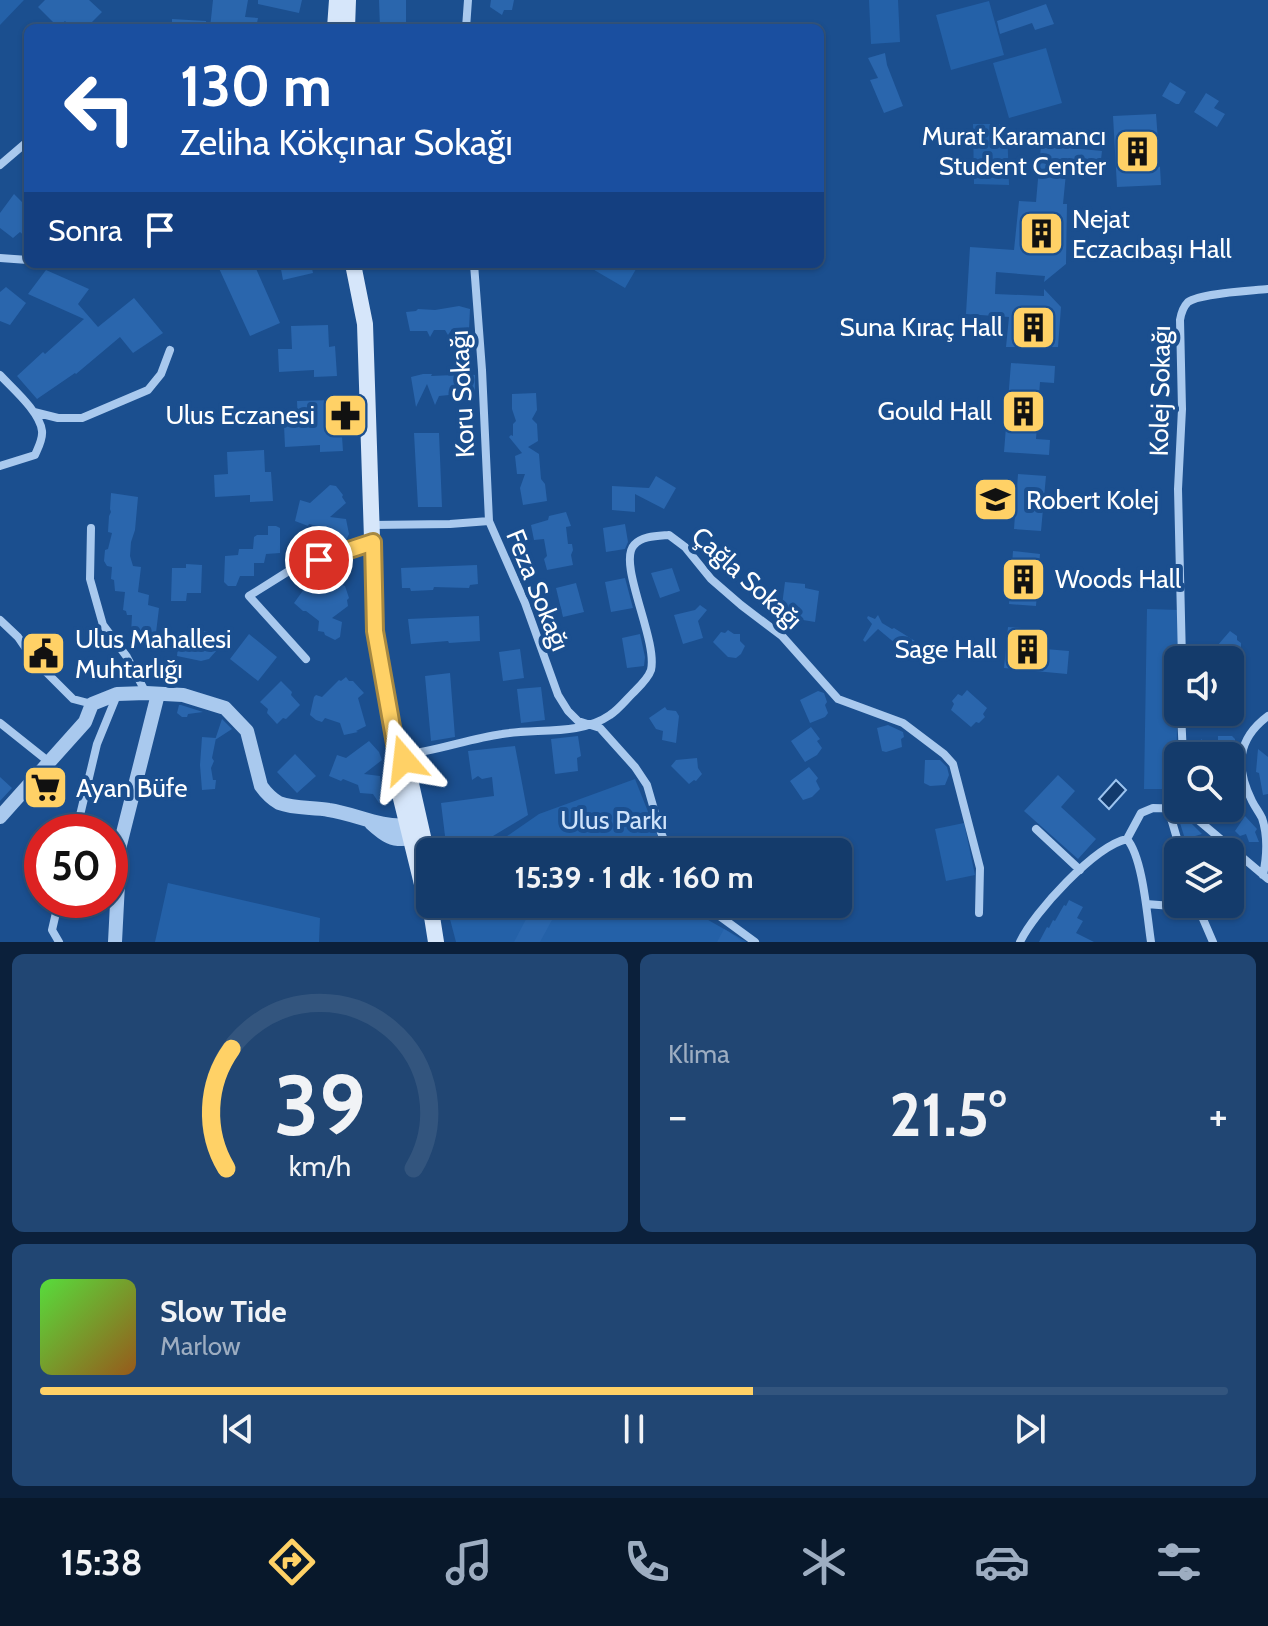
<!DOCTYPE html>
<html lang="tr">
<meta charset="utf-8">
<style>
body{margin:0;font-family:Cabin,sans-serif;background:#214673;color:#f1f3f6;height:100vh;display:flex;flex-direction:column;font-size:30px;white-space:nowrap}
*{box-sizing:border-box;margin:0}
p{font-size:26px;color:#9dadc1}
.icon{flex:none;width:44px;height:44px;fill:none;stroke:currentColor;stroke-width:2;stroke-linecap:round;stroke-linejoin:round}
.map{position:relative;height:942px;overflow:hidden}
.sheet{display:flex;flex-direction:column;gap:12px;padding:12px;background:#0b203b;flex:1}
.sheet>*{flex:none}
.banner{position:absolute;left:24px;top:24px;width:800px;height:244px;border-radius:12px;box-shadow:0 2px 6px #0004,0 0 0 2px #33557e;background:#1a4fa0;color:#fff;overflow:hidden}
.fabs{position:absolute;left:1164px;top:646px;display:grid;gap:16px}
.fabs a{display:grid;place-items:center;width:80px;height:80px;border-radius:12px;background:#143b6b;box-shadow:0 2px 6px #0004,0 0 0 2px #33557e;font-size:40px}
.speed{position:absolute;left:24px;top:814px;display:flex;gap:16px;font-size:40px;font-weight:700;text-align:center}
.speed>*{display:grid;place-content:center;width:104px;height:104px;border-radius:50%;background:#143b6b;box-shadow:0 2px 6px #0004,0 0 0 2px #33557e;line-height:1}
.speed .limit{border:12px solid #d22;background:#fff;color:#111}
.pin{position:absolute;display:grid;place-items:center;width:68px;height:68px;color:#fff;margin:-34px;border:4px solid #fff;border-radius:50%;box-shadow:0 2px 8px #0007}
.me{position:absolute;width:88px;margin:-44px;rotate:343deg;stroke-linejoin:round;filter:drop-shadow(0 0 6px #0008)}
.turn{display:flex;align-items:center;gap:28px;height:168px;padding:0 24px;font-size:36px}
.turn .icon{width:104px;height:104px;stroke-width:2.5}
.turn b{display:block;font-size:56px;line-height:68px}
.then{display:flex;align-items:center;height:76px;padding:0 24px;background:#0003;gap:16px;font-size:30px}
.big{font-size:60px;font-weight:700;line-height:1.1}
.sheet .tile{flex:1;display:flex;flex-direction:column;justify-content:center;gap:12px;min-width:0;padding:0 28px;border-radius:12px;background:#214673}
.sheet .dial{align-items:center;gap:0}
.dial svg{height:208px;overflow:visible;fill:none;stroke:#33557e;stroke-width:7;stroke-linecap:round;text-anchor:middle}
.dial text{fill:#f1f3f6;stroke:none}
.song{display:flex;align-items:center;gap:24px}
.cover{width:96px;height:96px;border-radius:12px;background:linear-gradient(135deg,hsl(110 70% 55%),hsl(30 70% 35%))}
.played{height:8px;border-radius:4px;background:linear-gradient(90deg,#ffd166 60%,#33557e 60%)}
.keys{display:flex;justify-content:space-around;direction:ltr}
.heat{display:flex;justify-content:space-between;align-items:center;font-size:44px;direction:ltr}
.sheet .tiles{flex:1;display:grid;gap:12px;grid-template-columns:1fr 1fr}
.tile:last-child{grid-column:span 2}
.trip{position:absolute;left:416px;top:838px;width:436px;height:80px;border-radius:12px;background:#143b6b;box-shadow:0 2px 6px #0004,0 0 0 2px #33557e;font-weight:700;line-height:80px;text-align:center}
.tab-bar{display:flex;height:128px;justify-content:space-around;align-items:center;background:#08182b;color:#9dadc1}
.tab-bar .icon{width:56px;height:56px}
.tab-bar .current{color:#ffd166}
.tab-bar b{font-size:36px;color:#f1f3f6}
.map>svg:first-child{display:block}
.green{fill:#2461a8}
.water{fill:#123a6d;stroke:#9cc4f0;stroke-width:2}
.building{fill:#2a66ad}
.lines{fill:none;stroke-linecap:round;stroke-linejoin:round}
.minor{stroke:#a9c9ee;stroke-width:8}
.tertiary{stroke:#a9c9ee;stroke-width:14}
.secondary{stroke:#d6e6fa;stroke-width:16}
.route-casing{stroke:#a68842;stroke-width:20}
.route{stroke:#ffd166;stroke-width:14}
.labels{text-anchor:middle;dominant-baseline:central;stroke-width:8;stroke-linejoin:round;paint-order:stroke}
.poi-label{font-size:26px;fill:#fff;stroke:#1b4f8f;text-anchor:end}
.street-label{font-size:26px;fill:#fff;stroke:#1b4f8f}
.park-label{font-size:26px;fill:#cfe3fa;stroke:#1b4f8f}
</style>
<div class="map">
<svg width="1268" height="942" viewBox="0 0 1268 942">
<rect width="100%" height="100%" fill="#1b4f8f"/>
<path class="green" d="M0,0H24L0,25Z
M869,0H898L900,42L871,44Z
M989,1L1004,55L951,70L936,15Z
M1046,48L1062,103L1009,118L993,63Z
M973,124H1007L1009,185L974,184Z
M584,264H639L625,288Z
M1147,609L1179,610L1176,789H1144Z
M635,779L664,852H484L539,814Z
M964,823L975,875L946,881L935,829Z
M168,883L320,918L319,942H155Z
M446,904H685L687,908L747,942H456Z"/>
<path class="water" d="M1116,780L1126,790L1109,809L1099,799Z"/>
<path class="building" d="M45,0H89L102,12L86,28H72L65,21L58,27L38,7Z
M213,0H248L245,17L258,18L256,28H210Z
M258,0H302L299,13L258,4Z
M379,0H406V28H380Z
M491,0H514L512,10H504L502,15L490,7Z
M1046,4L1054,24L1035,30L1032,23L1000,34L997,21Z
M172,19L206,21V28H172Z
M885,53L887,65L903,106L884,113L870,80L878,78L868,58Z
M1170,82L1186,92L1179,104H1176L1162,96Z
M1206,93L1219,101L1214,108L1225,114L1217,127L1194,112Z
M1156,114L1158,141L1148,160L1160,167L1161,185L1117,187L1113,116Z
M1041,145L1102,151L1099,176L1066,173L1063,204H1067L1066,264L1044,282L1045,276L996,272L995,294L1044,296V289L1061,307L1058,347H1006L1009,317L966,314L970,247L1014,250L1019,201L1036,202Z
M14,194L28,208V239L20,232L13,238L0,228V213Z
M217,264H254L280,323L250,336Z
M280,264H311L313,273L283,280Z
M46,270L89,289L78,304L98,327L134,298L163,333L133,353L120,337L76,374L75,373L37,399L17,376L43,352L45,354L84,319L28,294Z
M6,287L26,303L10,325L0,321V292Z
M459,306L470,309L469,329H452L448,335L445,330H434L430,337L427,331H410L406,312L416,311L418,309L435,310Z
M328,325L329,347L335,346L337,376L314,377V370L279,372L278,349H292L291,326Z
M1011,363L1055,366L1054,383L1040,382L1036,439L1050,440L1049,455L1004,452Z
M463,372L465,374L475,375V395H456L454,402L449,395L439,396L435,405L427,384L416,407L411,377L423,374H432L431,376L454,375L456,373Z
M536,393L537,410L532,419L537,424L538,441L528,447L539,454L541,479L545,484L547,501L523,505L520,488L525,474H517L515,456L522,453L509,437L511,435L513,436V424L516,421L512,409V394Z
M334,400L335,422H341L343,451L320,452V445L285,447L284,425L298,424L297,401Z
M414,433H439L442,507H418Z
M264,450L265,472H271L273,501L250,502V495L215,497L214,475L228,474L227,452Z
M1018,474L1046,476L1041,531L1014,529Z
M656,476L676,488L664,509L635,494V512L612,510V486L649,488Z
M330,485L336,486L343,495L342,497L346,503L330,517L346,519L349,534L345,543L340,537L327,536L325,528L309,524L308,526L295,521L300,500L310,503Z
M111,493L138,497L135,530L131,542L130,556L133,566L141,567L138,592L149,595L148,605L159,608L155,641L137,638L131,634L132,615H127L126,611L123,610L125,592L115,591L114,580L111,579L112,567L107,566L104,561L105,550L108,549L112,533L108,532L109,516L111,512L110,509Z
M566,512L571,526L566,527L568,544H572L573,550L571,555L573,565L547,570L544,559L547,556L544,539L534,540L531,525L548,520L549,516Z
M625,524L628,542L625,549L606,552L603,528Z
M268,526H276L280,528V553L266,554L264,563H254V576H240L236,586H228L224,582L225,556L238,555L239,549H253L254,537L257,535H268Z
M1013,551L1040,554L1036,606L1009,604Z
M186,564L202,565L201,593H187L186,601H171L172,568H186Z
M477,565L478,584L470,585L469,588L434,587L433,590L411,591L410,588H402L401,568Z
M672,568L680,591L660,598L651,573Z
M625,578L633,608L611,612L605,582Z
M785,582L805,584V588L819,591L815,622L797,619L796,615L781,613Z
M576,583L584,612L563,617L556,588Z
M340,584L345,586L349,598L347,600L348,606L332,618L342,622L340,637L335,640L325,635L324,632L318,631L319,621L306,611H303L294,603L307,585L316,592Z
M700,605L707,610L698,621L703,638L683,644L674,615L695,610Z
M878,615L882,623L892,629L894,628L923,646L921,654L918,659L907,660L902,655V653L896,644L878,629L865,642L863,640L872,624L867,618L868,616L875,619Z
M479,616L480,641L449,643L448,641L411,644L408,619Z
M1008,627L1034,629L1033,648L1069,651L1067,674L1004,668Z
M193,630L213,632L219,636L217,650L209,659L201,661L177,656L179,637L183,633Z
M728,630L734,634H740V641L745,646L741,654L736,658L728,657L713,642L721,632L725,633Z
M1230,631L1237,636V640L1241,643V648L1236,655L1238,660H1219V655L1216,653L1218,649L1217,646Z
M249,634L277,657L258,681L230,659Z
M640,634L645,657L644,666L627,668L622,638Z
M520,649L524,678L503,681L499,652Z
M450,673L455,737L431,741L425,676Z
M346,677L349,681H353L364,693L358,698L366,726L356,731L358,732L344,735L340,723L325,718L322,722L316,720L310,715L314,697L316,695L322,697L339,680L341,681Z
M281,681L292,692L291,695L300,705L286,719L283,718L277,724L267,713L268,709L260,702Z
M541,687L545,720L521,723L517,689Z
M967,690L987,708L983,714L985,717L979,723L976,722L971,727L951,710L954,704L952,701L958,694L962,696Z
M818,691L824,693L827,702L825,705L828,713L825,717L810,723L800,700Z
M179,705H181L203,712L188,714L187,717H182L177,713Z
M665,707L667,710L676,711L679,716L676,743L662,740L663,731L656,729L649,718Z
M222,719L232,729L215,740Z
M888,725L903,732L904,737L901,739L902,747L886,752L882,751L877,728Z
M811,727L820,739L817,741L822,748L817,755L805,762L791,741Z
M578,736L581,756L577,758L578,771L555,774L551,739Z
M1218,736H1232L1235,739V749L1231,754L1218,744Z
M202,737L216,738L212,758L214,761L211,768L213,780H216L215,789L202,790L200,765Z
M1201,739L1220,756H1201Z
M369,741L379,752L382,760L364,774L380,776L382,792L380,793L379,803L373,794L360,793L358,785L343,779L341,781L329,776L337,755L346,758Z
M515,746L528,815L493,836L494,838L446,844L441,803L494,796L492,777L482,779L478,776L472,780L468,751Z
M1258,749L1268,757V794L1263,795L1259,773L1256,772Z
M295,754L316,776L297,793L277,772Z
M697,758L698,768L702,774L696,781L694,780L689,784L671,766L676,760Z
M925,760H940L947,767L949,775L945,785L930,786L924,783Z
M809,767L818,778L816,781L820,789L812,797L803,800L790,781Z
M1058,775L1075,791L1061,807L1096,839L1078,859L1024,811Z
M0,777L12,788L0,801Z
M1245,816L1257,829L1255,832L1259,842H1249L1246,834L1240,836L1235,831Z
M1187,821L1190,822L1202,834L1185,839L1180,823Z
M1069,900L1083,907L1077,918L1083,921L1076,933L1094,942H1039L1047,927L1049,928L1053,920L1055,921L1064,905L1066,906Z
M534,904H549L558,909L540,942H514Z
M724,929L729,932L743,942H717Z"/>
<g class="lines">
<path class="minor" d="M128,27L129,28
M466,28L468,0
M0,165L28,141
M0,258L28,260
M109,264H123
M474,264L482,370L489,521L525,603L558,695L568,711L578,721L600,728L635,767L647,785L660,830L669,852
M0,375C13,389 40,412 42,431C43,439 38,448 35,455L0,466
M34,412L58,418H82L148,390L161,374L170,350
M372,525L450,524L489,521
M91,528L90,579L103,625L127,657L146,693
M0,620L18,637L33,659L73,699L92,704
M306,659L249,596L292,569L372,543
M1182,660L1178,489L1182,409L1180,320C1181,314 1183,307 1188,302C1201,293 1250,291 1268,289
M1181,712L1183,756
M0,723L49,762
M400,755C435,752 467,739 502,734C536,728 580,736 610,715C618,710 625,701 632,694C639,687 648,679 651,670C658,640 617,563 634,545C642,536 657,536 669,535L685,547L711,579L741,605L782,636L838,699L903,723L944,754L953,764L980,868L979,913
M1168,808L1181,852
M1036,829L1080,870
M76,832L97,744L117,695
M1127,839C1143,858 1147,916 1151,942
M1263,875C1267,856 1268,836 1262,818C1259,812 1255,807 1252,801C1235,767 1237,739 1268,716
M703,904L755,942
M1146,904L1198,908
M1197,905L1213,942
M59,942L52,930L59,900
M1020,942C1034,912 1095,846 1127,839L1141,813L1153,808L1185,809L1268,879"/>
<path class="tertiary" d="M0,817L85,722L92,704L117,694L146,693L183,695L225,708L247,731L261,786C266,793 272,799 279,803C295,809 312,807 329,810C356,814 380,828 408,825
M371,823C384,835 393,842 411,838
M115,942L120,845L158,694"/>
<path class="secondary" d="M335,28L337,0
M347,28L348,0
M353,264L365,324L375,631L397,755L395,762V774L422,884L429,896L430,904
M397,755L407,766L428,859
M430,904L436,942"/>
</g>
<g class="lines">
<defs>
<path id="route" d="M319,560L373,542L375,631L397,755L404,760"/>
</defs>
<use href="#route" class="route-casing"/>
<use href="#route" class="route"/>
</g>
<defs>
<symbol id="building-square" viewBox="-11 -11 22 22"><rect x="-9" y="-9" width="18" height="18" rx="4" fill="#ffd166" stroke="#1b4f8f"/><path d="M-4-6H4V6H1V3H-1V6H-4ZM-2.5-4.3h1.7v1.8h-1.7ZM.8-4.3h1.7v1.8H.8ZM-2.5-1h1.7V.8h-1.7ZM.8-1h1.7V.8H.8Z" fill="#111"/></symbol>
<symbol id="pharmacy-square" viewBox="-11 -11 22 22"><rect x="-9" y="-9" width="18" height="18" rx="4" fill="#ffd166" stroke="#1b4f8f"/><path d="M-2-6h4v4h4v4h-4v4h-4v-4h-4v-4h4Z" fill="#111"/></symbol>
<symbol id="school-square" viewBox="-11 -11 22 22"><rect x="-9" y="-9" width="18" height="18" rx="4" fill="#ffd166" stroke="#1b4f8f"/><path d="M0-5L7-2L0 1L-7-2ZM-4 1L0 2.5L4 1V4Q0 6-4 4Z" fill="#111"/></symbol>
<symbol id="civic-square" viewBox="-11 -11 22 22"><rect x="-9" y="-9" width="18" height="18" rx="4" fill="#ffd166" stroke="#1b4f8f"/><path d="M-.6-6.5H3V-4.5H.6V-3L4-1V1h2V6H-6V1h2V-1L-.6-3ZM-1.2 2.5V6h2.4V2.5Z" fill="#111"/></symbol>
<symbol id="supermarket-square" viewBox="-11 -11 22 22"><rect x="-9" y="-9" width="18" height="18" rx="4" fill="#ffd166" stroke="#1b4f8f"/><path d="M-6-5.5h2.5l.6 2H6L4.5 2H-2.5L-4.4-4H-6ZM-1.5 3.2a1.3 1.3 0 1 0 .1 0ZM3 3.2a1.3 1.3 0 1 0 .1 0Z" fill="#111"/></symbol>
</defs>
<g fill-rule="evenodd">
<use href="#building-square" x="1112" y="126" width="51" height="51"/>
<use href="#building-square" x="1016" y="208" width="51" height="51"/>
<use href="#building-square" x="1008" y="302" width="51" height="51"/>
<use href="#building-square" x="998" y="386" width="51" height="51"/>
<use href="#pharmacy-square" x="320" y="390" width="51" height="51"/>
<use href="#school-square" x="970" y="474" width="51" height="51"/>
<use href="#building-square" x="998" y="554" width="51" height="51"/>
<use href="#building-square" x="1002" y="624" width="51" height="51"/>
<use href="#civic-square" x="18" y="628" width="51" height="51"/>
<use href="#supermarket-square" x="20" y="762" width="51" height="51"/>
</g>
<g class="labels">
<g class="poi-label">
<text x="1106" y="136">Murat Karamancı<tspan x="1106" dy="30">Student Center</tspan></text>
<text x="1072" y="219" text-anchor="start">Nejat<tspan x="1072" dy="30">Eczacıbaşı Hall</tspan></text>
<text x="1003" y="327">Suna Kıraç Hall</text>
<text x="992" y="411">Gould Hall</text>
<text x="315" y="415">Ulus Eczanesi</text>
<text x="1026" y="500" text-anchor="start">Robert Kolej</text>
<text x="1055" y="579" text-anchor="start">Woods Hall</text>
<text x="75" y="639" text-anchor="start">Ulus Mahallesi<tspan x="75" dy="30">Muhtarlığı</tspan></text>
<text x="997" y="649">Sage Hall</text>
<text x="76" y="788" text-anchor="start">Ayan Büfe</text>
</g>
<g class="street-label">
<text transform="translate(1160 391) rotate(-89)">Kolej Sokağı</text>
<text transform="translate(462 394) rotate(-93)">Koru Sokağı</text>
<text transform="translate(747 578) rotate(42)">Çağla Sokağı</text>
<text transform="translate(538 590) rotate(68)">Feza Sokağı</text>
</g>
<g class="park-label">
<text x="614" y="820">Ulus Parkı</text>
</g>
</g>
</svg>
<div class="fabs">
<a><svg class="icon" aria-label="sound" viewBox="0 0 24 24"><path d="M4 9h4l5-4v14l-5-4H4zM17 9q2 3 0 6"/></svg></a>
<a><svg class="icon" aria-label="search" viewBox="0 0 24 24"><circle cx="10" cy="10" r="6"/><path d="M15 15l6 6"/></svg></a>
<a><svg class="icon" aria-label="layers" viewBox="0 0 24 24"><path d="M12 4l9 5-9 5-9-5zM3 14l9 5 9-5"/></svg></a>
</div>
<div class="speed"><div class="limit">50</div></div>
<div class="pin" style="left:319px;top:560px;background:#d93025"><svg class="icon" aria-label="arrive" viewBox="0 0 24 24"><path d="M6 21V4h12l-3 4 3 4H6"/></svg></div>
<svg class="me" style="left:404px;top:760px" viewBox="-20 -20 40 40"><path d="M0-17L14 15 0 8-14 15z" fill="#ffd166" stroke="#fff" stroke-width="4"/></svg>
<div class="trip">15:39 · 1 dk · 160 m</div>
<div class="banner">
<div class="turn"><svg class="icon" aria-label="left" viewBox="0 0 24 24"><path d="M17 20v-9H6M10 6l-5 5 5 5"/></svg><div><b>130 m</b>Zeliha Kökçınar Sokağı</div></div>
<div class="then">Sonra<svg class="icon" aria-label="arrive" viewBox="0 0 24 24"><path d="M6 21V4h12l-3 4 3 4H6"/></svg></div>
</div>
</div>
<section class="sheet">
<div class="tiles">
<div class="tile dial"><svg viewBox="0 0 100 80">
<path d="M14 69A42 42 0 1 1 86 69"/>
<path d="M14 69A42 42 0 0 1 16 23" stroke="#ffd166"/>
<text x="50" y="56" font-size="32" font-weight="700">39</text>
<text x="50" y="72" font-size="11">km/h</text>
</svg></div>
<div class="tile"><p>Klima</p>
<div class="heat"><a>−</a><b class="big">21.5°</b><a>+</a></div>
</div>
<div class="tile">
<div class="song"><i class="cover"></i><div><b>Slow Tide</b><p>Marlow</p></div></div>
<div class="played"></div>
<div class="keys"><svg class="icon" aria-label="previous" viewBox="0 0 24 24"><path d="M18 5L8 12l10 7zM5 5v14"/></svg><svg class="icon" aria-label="pause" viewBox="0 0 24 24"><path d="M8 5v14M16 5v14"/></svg><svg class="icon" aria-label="next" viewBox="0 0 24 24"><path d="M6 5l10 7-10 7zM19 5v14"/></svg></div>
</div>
</div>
</section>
<nav class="tab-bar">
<b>15:38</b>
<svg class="icon current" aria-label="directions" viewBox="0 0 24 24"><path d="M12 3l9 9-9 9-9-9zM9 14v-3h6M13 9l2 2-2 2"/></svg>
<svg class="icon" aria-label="music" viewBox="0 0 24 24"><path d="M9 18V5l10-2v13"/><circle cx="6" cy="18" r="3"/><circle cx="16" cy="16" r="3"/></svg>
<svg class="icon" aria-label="phone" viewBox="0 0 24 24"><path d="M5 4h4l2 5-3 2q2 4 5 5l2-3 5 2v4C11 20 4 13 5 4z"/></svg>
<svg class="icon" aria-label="climate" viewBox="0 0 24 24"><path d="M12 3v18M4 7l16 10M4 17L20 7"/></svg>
<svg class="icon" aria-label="car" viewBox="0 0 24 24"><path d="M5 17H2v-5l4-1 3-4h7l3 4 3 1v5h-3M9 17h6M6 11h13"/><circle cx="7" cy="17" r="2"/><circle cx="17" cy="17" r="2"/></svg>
<svg class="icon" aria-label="filters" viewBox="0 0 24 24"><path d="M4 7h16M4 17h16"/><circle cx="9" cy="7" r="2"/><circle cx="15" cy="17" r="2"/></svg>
</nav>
